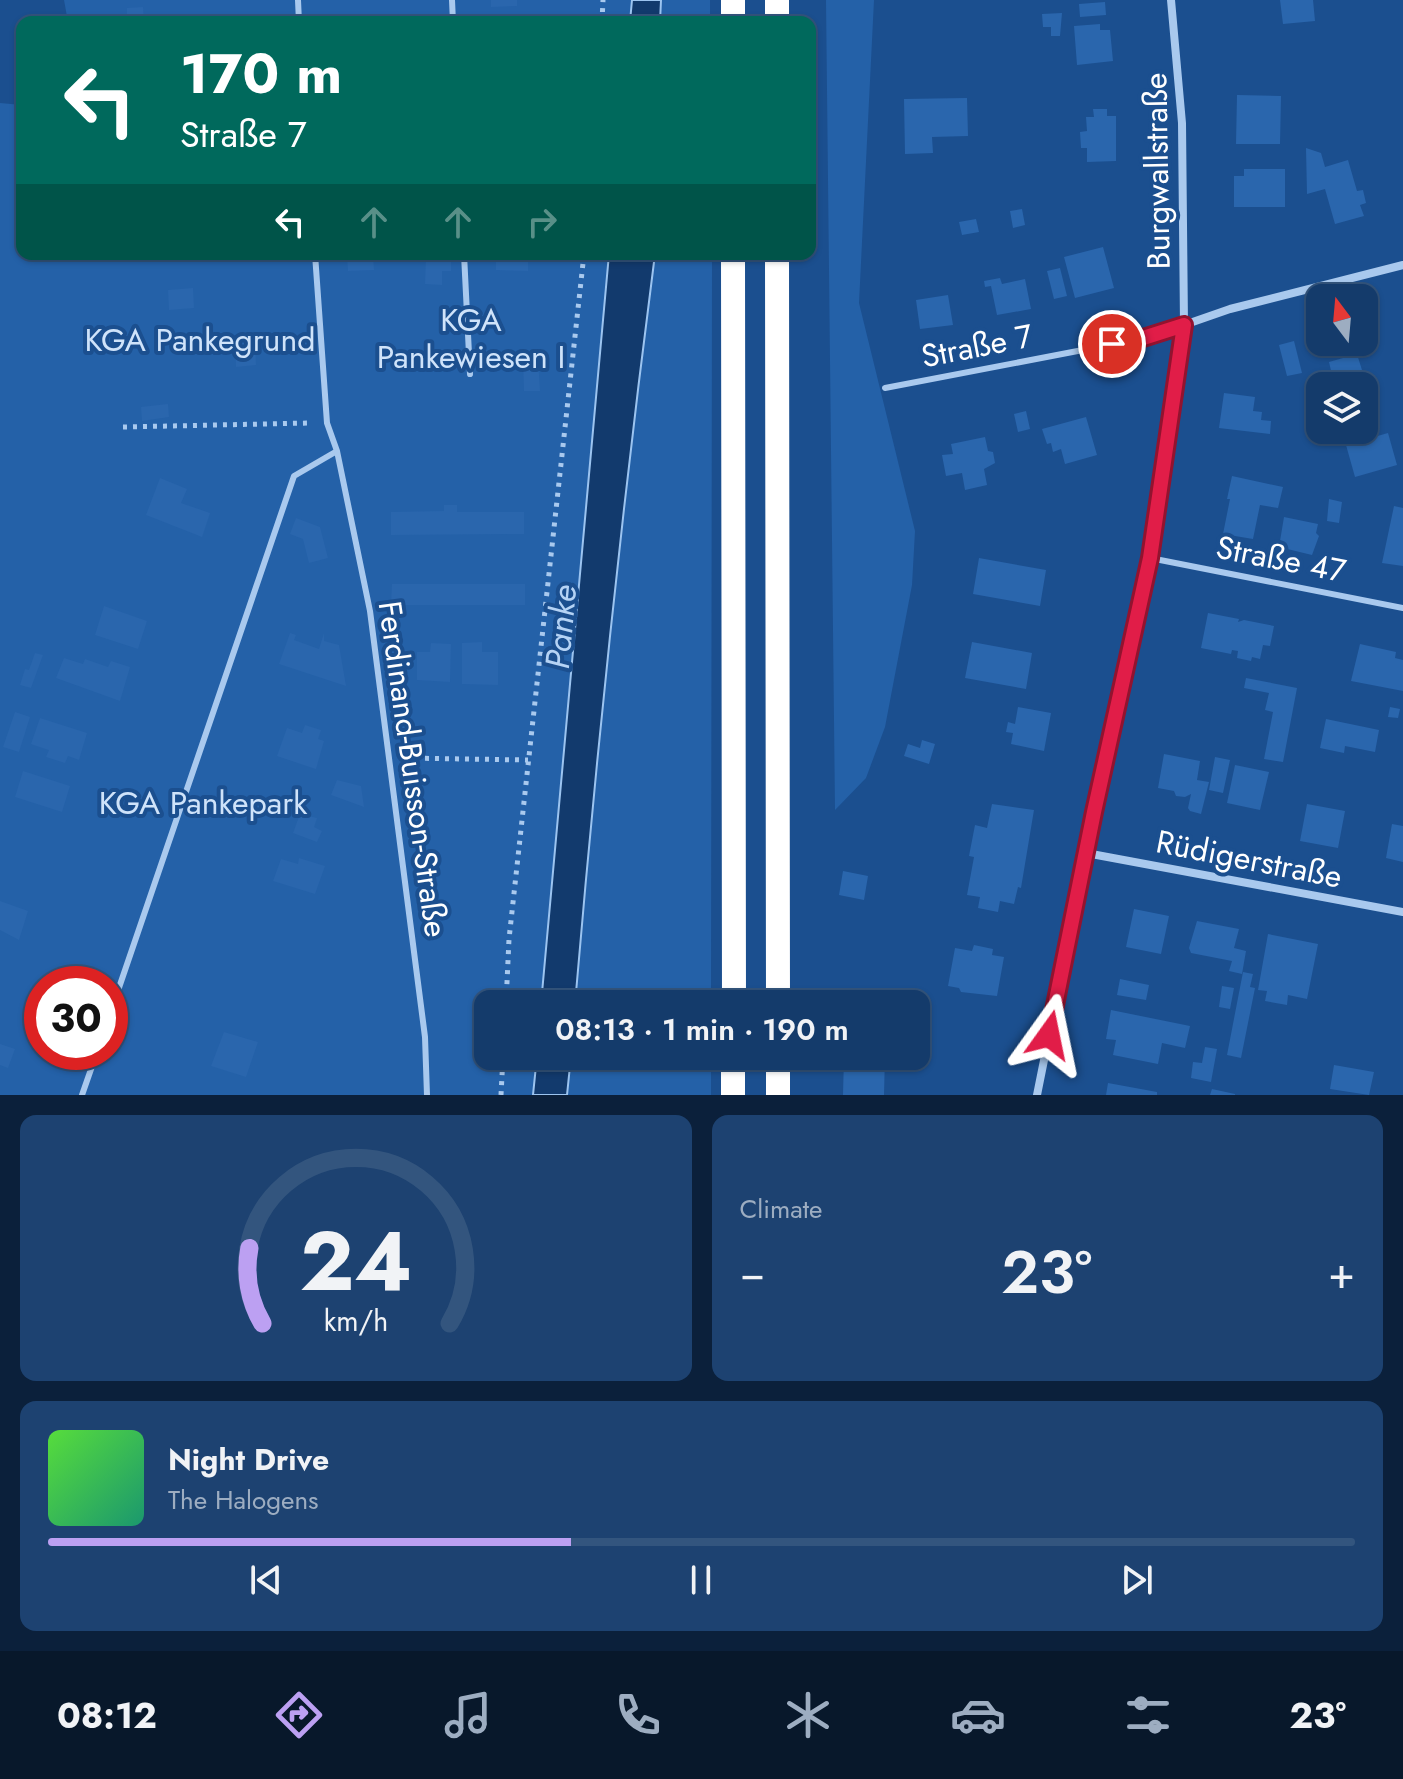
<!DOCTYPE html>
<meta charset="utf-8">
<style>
body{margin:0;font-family:Jost,sans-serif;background:#1d4271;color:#f1f3f6;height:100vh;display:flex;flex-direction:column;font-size:30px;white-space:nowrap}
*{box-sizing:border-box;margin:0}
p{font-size:26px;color:#9dadc1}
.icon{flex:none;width:44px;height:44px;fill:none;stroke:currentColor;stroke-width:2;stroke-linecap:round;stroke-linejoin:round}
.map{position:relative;height:1095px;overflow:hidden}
.sheet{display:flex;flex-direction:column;gap:20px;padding:20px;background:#0b203b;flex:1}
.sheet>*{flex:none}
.guide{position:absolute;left:16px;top:16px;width:800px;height:244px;border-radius:16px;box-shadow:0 2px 6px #0004,0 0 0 2px #33557e;background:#00695c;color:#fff;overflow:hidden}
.needle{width:52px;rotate:344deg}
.buttons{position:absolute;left:1306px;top:284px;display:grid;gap:16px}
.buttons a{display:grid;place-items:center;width:72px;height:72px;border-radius:16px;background:#143b6b;box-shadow:0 2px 6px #0004,0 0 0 2px #33557e;font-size:40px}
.speed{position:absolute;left:24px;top:966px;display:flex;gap:16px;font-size:40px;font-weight:700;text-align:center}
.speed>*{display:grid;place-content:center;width:104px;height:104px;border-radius:50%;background:#143b6b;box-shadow:0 2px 6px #0004,0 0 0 2px #33557e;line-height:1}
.speed .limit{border:12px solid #d22;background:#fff;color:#111}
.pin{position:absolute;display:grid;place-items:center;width:68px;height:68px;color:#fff;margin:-34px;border:4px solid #fff;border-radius:50%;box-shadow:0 2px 8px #0007}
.me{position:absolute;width:88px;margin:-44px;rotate:12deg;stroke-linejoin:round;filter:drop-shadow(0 0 6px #0008)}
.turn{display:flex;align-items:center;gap:28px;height:168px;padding:0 32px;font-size:36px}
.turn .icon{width:104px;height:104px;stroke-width:2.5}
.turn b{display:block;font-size:56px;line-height:68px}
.lanes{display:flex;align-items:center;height:76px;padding:0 32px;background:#0003;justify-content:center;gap:40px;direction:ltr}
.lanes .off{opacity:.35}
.big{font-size:60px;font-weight:600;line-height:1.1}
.sheet .widget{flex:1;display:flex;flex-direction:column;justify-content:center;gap:12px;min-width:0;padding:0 28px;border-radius:16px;background:#1d4271}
.sheet .dial{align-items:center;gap:0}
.dial svg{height:208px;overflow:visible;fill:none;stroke:#33557e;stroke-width:7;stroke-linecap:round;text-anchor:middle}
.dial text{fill:#f1f3f6;stroke:none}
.song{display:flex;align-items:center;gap:24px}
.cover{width:96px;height:96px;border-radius:12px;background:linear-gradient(135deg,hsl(110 70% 55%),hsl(160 70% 35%))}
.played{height:8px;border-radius:4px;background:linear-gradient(90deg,#bca0f2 40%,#33557e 40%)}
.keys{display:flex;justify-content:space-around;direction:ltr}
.heat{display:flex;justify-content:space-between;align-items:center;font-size:44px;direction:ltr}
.sheet .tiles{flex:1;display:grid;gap:20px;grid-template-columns:1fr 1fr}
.widget:last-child{grid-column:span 2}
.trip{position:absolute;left:474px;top:990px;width:456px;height:80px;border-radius:16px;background:#143b6b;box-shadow:0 2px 6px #0004,0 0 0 2px #33557e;font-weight:600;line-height:80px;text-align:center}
.tabs{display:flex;height:128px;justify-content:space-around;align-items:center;background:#08182b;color:#9dadc1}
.tabs .icon{width:56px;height:56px}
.tabs .selected{color:#bca0f2}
.tabs b{font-size:36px;color:#f1f3f6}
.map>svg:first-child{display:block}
.green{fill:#2461a8;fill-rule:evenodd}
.water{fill:#123a6d;stroke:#9cc4f0;stroke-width:2}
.building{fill:#2a66ad}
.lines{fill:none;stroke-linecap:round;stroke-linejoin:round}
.path{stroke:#a9c9ee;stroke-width:5;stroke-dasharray:4 6;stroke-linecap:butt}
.lane{stroke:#a9c9ee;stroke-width:6}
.street{stroke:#a9c9ee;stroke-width:8}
.highway{stroke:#fff;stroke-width:24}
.route-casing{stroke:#92132f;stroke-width:20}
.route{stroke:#e11d48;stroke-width:14}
.labels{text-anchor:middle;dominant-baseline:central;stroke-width:8;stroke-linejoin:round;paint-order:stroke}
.street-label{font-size:32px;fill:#fff;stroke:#1b4f8f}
.park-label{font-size:32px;fill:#cfe3fa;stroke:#1b4f8f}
.water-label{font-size:34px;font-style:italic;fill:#b5d3f5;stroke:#1b4f8f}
</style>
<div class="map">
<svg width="1403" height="1095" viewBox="0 0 1403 1095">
<rect width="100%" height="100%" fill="#1b4f8f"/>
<path class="green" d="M64,0H632L630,22H68Z
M661,0H710V22H660Z
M826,0H874L859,303L915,531L912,585L885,727L866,778L835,810Z
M0,103L22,105V254H609L541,1004H488V1056H537L533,1095H0ZM42,984H110V1052H42Z
M654,254H712L711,1004H575L594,782L623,503Z
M571,1056H711V1095H567Z"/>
<path class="water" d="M632,0H661L660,22H630Z
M609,254H654V262C622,509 596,756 575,1004H541Z
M537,1056H571L567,1095H533Z"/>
<path class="building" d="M491,0H517V6L491,7Z
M1280,0H1313L1315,21L1283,24Z
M1105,2L1106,15L1080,17L1079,4Z
M143,7L144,22H127V8Z
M1062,13L1060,36H1051V27H1043L1042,14Z
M1100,24V30H1110L1113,61L1077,65L1074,26Z
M1237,95L1281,96L1280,144H1236Z
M967,98L968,136L932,137L933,153L905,154L904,99Z
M1093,109H1107V116H1116V161L1087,162V148H1081L1080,132L1087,131L1086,117H1094Z
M1306,148L1321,153L1325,167L1348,160L1357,191L1363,190L1366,203L1360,205L1364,216L1335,224L1325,189L1307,194Z
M1244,169H1285V207H1234V176H1244Z
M1022,209L1025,225L1013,228L1010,211Z
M976,219L979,232L962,235L959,222Z
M1103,247L1114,288L1075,298L1064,257Z
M234,254H253L254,259L234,261Z
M347,254H373L374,270L348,271Z
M436,254H451V271H442V285L425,284L426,256H436Z
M516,254H528V271L496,270V255Z
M1060,268L1067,296L1054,299L1047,271Z
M1000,278L1002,284L1025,279L1031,309L997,315L991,286L985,287L984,281Z
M193,288L194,308L169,310L168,290Z
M948,295L953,325L920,329L916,300Z
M255,341L256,365L236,367L235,342Z
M1294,341L1302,373L1287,376L1279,345Z
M1357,354L1366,383L1355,386H1320L1319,404L1313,380L1332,375L1329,362Z
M538,359L540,391H524L523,360Z
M1224,393L1255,397L1253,411L1262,412L1261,420L1271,421L1270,434L1219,428Z
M168,404L169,417L142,421L141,407Z
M1026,411L1030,429L1018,432L1014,414Z
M1086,417L1097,455L1065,464L1061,449L1053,452L1051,443L1047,444L1042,429Z
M1388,433L1397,465L1355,477L1346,445Z
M985,437L988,451L993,452L995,463L984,469L987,485L965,490L962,473L946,476L942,455L953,454L951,444Z
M1232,476L1283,487L1278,508L1260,505L1253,539L1223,534L1230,499H1227Z
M160,478L187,489L181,503L210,513L202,537L146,515Z
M1329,499L1342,502L1339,523L1327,521Z
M444,505H457V512H524V534L391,535V512L444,511Z
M1394,506L1403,508V566L1382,563Z
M1284,517L1318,524L1316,533L1319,536L1312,555L1279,547Z
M296,518L320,527L328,558L309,563L303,539L290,534Z
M979,558L1046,570L1040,606L973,594Z
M392,584H525V605H391Z
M104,606L147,621L138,649L95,635Z
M1208,613L1239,619L1238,622L1244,620L1274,626L1270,646L1263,645L1260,659L1252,657L1251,661L1237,658L1238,651L1232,650L1231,654L1201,648Z
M290,633L296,635L294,640L319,649L324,633V641L339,645L346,686L279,664Z
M482,642V652H498V685L462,684V643Z
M972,642L1032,653L1026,689L965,678Z
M431,643L451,644L450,682L417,680V652H430Z
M1360,644L1396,652L1395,658L1403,660V691L1351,681Z
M35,653L43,655L31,688L20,685L25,669L29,670Z
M64,658L83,664L85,659L108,667L111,661L130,667L120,701L56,678Z
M1246,678L1297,688L1283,762L1264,759L1273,712L1265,710L1269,693L1244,688Z
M1018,707L1051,713L1044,751L1011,744L1013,733L1006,732L1008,722L1015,724Z
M1390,707L1400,709L1398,718L1388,717Z
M15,712L30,717L19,752L3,747Z
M40,718L87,733L79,760L68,756L65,763L46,757L49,750L31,744Z
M1326,719L1379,730L1375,752L1345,746L1344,753L1320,748Z
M305,725L321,730L318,739L324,741L316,769L277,756L287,728L302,733Z
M922,740L935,744L929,764L904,756L908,744L920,748Z
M1164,754L1200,761L1197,780L1209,782L1201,814L1190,811L1188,808L1191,794L1185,797L1176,796L1174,791L1158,788Z
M1215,757L1230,760L1223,793L1209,790Z
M1235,765L1269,772L1260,810L1227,803Z
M23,771L70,786L62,812L15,797Z
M337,780L361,786L364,807L331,795Z
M992,804L1034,810L1021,888L1018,887L1014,904L1000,901L998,912L978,908L980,897L967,895L974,857L969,856L975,825L987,828Z
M1307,804L1345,811L1338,848L1300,841Z
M300,814L317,818L314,827L322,831L317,842L293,833Z
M1392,824L1403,826V862L1386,858Z
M299,858L325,866L315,894L273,881L281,859L298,864Z
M843,871L868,876L864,900L839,895Z
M0,901L28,911L19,940L0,930Z
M1134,909L1169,916L1161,954L1126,947Z
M1197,921L1239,929L1234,948L1246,951L1242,974L1229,971L1232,961L1191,953L1189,948Z
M1268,934L1318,944L1307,999L1288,995L1287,1005L1265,1001L1267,991L1258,990Z
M974,945L993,949L992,955L1004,957L997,996L961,992L959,988L948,986L955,948L972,951Z
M1243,972L1253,974L1250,987L1255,988L1241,1058L1227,1055Z
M1120,979L1149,985L1146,1000L1117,995Z
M1222,986L1234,988L1230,1009L1219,1007Z
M1111,1010L1190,1026L1185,1048L1162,1043L1158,1064L1113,1055L1116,1040L1106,1039Z
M224,1032L258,1042L246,1077L211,1066Z
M0,1044L15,1049L8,1068L0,1065Z
M1205,1047L1217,1049L1211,1082L1191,1078L1193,1062L1202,1063Z
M844,1056H885L884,1095H843Z
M1334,1065L1374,1072L1369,1095L1330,1089Z
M1108,1083L1157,1092V1095H1106Z
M1212,1089L1235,1094V1095H1210Z"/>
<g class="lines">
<path class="path" d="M602,22L603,0
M123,427L310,423
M405,758L528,760
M506,1004L509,939L584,254
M501,1095L503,1056"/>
<path class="lane" d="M298,0L299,22
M452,0L453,22
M315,254L327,423L337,451L370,611L425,1037L427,1095
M464,254L470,374
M885,388L1140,339L1184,325
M1150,558L1403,608
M110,1014L294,476L337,451
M82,1095L97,1052"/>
<path class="street" d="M1184,325L1230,309L1403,265
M1086,853L1403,912
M1037,1095L1094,812L1150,558L1184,325L1182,123L1171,0"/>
<path class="highway" d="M733,0V22
M777,0V22
M733,254L734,1004
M777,254L778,1004
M778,1056V1095
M733,1095V1056"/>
</g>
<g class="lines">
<defs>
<path id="route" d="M1049,1035L1094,812L1150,558L1184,325L1140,339L1112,344"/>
</defs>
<use href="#route" class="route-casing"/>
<use href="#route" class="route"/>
</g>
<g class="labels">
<g class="street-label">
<text transform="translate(1157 171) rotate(-91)">Burgwallstraße</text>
<text transform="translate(977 346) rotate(-11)">Straße 7</text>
<text transform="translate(1281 559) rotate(11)">Straße 47</text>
<text transform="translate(413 769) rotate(82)">Ferdinand-Buisson-Straße</text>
<text transform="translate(1249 859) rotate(11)">Rüdigerstraße</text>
</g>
<g class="park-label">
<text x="471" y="320">KGA<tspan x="471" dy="37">Pankewiesen I</tspan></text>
<text x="200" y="340">KGA Pankegrund</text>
<text x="203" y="803">KGA Pankepark</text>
</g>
<g class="water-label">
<text transform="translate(561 627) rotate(-85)">Panke</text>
</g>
</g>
</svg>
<div class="buttons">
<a><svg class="needle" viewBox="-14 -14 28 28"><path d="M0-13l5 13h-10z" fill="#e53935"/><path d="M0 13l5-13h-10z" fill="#9dadc1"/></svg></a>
<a><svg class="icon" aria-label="layers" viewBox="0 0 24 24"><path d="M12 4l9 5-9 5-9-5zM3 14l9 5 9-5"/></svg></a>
</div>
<div class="speed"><div class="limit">30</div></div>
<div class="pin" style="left:1112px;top:344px;background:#d93025"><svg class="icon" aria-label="arrive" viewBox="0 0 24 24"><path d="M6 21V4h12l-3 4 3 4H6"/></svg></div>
<svg class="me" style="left:1049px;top:1035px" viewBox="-20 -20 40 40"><path d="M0-17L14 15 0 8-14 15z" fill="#e11d48" stroke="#fff" stroke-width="4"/></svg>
<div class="trip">08:13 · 1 min · 190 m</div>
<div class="guide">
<div class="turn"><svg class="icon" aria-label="left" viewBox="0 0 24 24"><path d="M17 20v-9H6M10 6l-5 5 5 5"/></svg><div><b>170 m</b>Straße 7</div></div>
<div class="lanes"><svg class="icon" aria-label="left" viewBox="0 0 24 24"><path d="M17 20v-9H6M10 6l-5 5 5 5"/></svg><svg class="icon off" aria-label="ahead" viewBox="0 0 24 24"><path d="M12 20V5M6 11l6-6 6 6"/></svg><svg class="icon off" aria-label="ahead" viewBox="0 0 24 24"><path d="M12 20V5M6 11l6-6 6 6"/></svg><svg class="icon off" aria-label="right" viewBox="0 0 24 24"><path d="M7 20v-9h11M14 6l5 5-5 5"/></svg></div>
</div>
</div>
<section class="sheet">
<div class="tiles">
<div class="widget dial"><svg viewBox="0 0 100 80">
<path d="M14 69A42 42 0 1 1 86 69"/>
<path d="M14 69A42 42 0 0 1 9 40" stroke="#bca0f2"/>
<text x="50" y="56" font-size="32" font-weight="700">24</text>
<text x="50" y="72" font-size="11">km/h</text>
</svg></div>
<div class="widget"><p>Climate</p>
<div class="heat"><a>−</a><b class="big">23°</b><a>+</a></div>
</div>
<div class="widget">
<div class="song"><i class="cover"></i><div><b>Night Drive</b><p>The Halogens</p></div></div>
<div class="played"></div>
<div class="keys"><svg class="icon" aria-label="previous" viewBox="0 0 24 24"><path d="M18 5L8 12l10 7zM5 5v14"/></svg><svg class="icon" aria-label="pause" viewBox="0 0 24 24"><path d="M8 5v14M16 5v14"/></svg><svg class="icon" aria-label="next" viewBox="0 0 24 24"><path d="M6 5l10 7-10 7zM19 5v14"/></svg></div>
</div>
</div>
</section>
<nav class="tabs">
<b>08:12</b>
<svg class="icon selected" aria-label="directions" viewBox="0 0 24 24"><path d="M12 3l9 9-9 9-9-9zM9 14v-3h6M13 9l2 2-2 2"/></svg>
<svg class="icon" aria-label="music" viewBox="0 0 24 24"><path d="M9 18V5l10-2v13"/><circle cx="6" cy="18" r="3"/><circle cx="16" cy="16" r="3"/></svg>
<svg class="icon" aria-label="phone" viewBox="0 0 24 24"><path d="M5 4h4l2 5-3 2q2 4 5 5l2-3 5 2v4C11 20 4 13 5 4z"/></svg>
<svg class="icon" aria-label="climate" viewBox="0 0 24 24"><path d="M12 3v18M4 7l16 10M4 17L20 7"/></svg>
<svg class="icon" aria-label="car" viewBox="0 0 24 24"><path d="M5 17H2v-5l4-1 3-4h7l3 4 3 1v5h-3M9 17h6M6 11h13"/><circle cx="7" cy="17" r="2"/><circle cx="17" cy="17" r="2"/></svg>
<svg class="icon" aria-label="filters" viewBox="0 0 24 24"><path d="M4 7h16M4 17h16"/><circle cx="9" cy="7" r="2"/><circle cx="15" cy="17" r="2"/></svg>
<b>23°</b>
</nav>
